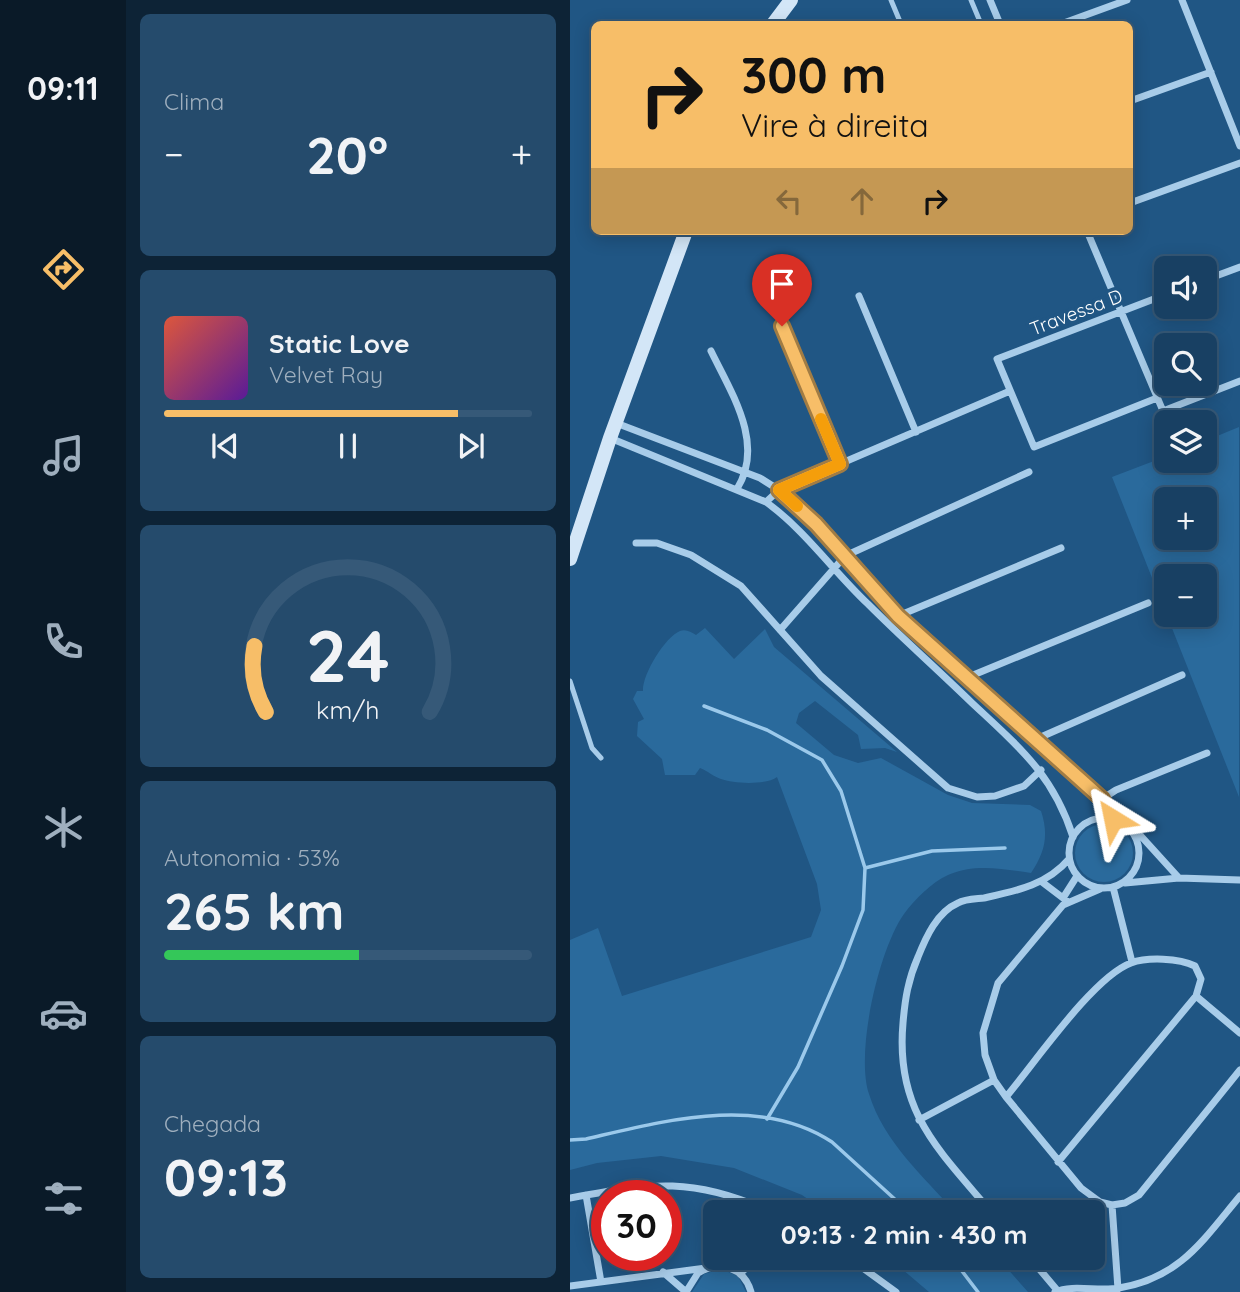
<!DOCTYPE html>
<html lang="pt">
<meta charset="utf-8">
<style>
body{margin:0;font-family:Quicksand,sans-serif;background:#254b6c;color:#f1f3f6;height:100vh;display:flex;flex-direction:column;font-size:26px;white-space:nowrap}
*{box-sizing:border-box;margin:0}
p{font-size:23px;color:#9fafbe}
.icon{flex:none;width:38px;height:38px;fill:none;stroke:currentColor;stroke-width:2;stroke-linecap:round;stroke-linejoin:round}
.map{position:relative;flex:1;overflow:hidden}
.details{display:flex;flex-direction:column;gap:14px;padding:14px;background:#0d2336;width:444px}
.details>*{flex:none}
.hud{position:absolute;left:21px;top:21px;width:542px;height:214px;border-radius:10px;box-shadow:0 4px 18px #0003,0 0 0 2px #365978;background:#f7be68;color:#111;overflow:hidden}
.fabs{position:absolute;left:584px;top:256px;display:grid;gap:14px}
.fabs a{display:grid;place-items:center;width:63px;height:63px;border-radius:10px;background:#184063;box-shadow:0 4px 18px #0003,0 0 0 2px #365978;font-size:35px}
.speed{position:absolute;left:21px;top:1180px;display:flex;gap:14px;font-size:35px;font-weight:700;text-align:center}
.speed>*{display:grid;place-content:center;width:91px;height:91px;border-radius:50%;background:#184063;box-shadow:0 4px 18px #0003,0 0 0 2px #365978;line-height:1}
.speed .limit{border:10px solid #d22;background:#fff;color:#111}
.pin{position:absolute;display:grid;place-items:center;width:60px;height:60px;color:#fff;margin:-72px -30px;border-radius:50% 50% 50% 0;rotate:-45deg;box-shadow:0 0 7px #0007}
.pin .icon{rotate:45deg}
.me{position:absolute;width:77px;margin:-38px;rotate:325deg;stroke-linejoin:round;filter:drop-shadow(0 0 5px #0008)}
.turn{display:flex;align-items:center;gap:24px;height:147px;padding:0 35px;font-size:32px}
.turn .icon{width:91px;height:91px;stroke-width:2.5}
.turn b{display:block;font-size:49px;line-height:60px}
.lanes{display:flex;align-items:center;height:66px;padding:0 35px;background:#0003;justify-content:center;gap:35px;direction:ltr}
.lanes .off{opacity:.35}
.big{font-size:52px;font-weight:700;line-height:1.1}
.details .tile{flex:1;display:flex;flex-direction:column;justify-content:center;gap:10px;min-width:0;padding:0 24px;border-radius:10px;background:#254b6c}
.details .dial{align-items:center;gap:0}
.dial svg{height:182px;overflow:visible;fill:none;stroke:#365978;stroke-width:7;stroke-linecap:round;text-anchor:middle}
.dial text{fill:#f1f3f6;stroke:none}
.song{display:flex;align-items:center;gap:21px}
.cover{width:84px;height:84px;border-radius:10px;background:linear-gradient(135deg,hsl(10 70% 55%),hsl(270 70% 35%))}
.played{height:7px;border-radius:4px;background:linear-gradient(90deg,#f7be68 80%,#365978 80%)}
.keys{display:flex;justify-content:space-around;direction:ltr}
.heat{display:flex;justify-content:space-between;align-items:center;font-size:38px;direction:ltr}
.charge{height:10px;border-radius:5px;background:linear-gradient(90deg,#34c759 53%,#365978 0)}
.trip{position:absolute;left:133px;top:1200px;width:402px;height:70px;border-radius:10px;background:#184063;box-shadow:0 4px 18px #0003,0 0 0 2px #365978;font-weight:700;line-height:70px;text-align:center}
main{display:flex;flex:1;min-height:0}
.tab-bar{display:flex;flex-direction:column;width:126px;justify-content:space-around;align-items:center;background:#0a1a28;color:#9fafbe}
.tab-bar .icon{width:49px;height:49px}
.tab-bar .current{color:#f7be68}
.tab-bar b{font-size:32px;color:#f1f3f6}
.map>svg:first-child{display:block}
.green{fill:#2a6a9c;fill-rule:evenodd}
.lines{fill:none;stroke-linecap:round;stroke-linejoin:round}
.stream{stroke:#9bc9eb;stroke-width:3.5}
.lane{stroke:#a8cce9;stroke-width:5}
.street{stroke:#a8cce9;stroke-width:7}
.secondary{stroke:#d3e6f7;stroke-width:14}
.route-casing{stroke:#a17c44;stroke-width:18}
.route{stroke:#f7be68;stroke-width:12}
.slow{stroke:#f59e0b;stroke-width:12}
.labels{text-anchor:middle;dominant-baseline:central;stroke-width:7;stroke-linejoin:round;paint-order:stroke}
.street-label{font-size:19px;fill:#fff;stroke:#205684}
</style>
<main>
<nav class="tab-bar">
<b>09:11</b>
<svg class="icon current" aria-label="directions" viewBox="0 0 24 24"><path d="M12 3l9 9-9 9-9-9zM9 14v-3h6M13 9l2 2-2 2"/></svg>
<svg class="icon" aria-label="music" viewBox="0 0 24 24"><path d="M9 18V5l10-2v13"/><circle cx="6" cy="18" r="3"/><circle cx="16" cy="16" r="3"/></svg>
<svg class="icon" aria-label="phone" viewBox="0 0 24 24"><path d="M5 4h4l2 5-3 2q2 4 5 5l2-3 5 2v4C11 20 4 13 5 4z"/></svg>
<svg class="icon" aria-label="climate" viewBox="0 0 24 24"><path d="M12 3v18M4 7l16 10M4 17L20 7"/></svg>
<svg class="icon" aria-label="car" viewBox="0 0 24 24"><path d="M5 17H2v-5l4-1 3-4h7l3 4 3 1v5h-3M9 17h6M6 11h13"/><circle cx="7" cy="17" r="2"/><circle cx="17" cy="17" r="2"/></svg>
<svg class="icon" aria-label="filters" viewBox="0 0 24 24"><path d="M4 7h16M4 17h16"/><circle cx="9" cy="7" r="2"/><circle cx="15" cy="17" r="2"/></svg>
</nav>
<section class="details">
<div class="tile"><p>Clima</p>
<div class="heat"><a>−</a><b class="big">20°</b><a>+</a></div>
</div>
<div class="tile">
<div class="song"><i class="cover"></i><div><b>Static Love</b><p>Velvet Ray</p></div></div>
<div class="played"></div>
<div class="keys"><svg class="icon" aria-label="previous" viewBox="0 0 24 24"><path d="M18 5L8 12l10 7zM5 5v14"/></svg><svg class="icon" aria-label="pause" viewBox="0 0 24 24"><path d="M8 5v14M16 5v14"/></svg><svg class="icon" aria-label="next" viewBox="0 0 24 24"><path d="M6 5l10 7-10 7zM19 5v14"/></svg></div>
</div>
<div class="tile dial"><svg viewBox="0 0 100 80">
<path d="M14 69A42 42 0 1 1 86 69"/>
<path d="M14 69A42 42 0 0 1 9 40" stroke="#f7be68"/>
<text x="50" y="56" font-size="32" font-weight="700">24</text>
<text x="50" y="72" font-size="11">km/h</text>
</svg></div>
<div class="tile"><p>Autonomia · 53%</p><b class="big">265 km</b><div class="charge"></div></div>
<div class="tile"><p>Chegada</p><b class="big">09:13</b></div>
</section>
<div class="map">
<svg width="670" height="1292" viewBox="0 0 670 1292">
<rect width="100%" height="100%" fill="#205684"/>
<path class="green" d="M669,427V797L542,477L597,456V460H635V441ZM597,499H635V537H597ZM597,576H635V614H597Z
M135,628L164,659L195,629L204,647L327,752L315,748L291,749L288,735L245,701L229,713L226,723L264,755L288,763L311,758L378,795L402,803L460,805L471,811C479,835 475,852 461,873C433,869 405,863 378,875C361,883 345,899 334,914C309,949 285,1052 299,1094C314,1142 353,1176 386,1213H258L232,1195L164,1168L91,1156L27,1163L0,1170V940L28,928L52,996L241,937L251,910L247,884L207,777C197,785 164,784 151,779C144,777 138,771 130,768L125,775H95L92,759L67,736L68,722L74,719L63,699L67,691H73C72,675 95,637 110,631C116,629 121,632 126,635Z
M505 853a29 29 0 1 1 58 0a29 29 0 1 1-58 0Z
M319,1258H428L458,1292H359Z
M151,1269L168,1276L176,1292H122L134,1274Z"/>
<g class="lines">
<path class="stream" d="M134,706L197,730L252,760L271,791L295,868L293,910L272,966L228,1067L197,1119
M295,868L362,851L435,848
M0,1140L16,1139C94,1121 189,1094 262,1142L340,1213
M382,1258L408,1292"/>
<path class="lane" d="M321,0L331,24
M401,0L411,24
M0,681L22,748L31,758"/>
<path class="street" d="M420,0L430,24
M612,0L670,146
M491,24L557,0
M560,101L641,72
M560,203L670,163
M517,231L593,411L670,381
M635,280L670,267
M289,296L346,432
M212,326L270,464
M141,351C162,394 195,444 167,489
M587,398L464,447L427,359L597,294
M46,423L190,478L209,490L246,524L328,616L532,799L543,819
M40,438L196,502C235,530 263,571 298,604C332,638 368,670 402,703C448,746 483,774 503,837
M196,502L209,490L440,391
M66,543H87L121,555L171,586L251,676L378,788L407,797L425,796L454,786L471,770
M328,616L491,548
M210,630L275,556L459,472
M396,678L578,603
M464,740L612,675
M532,799L546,790L637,753
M499 853a35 35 0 1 1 70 0a35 35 0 1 1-70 0Z
M563,833L570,835L609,878
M472,882L497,901
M555,883L609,878L670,880
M543,887L562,962
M530,889L493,905L428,983L413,1033L415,1055L424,1080L436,1097L511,1188L530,1202L542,1205L555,1203L569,1195L670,1070
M493,898L507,876
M626,996L670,1033
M436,1097C464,1064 523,977 561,963C577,957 609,958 625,966L631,979L626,996L488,1162
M349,1120L424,1080
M16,1195L31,1282
M0,1198C82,1183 124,1176 203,1213
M542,1205L548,1289
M422,1213C369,1150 325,1112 333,1023C335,999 338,980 348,957C356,937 367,912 388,903C395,899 406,899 414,898C446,891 477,885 499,859
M279,1258L326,1292
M460,1258L487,1290
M93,1272L116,1292
M170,1274L186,1258
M0,1286L136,1268
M116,1292L128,1273C149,1260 174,1267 181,1292
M485,1292C503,1284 529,1292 549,1288C610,1278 633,1240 670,1196"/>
<path class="secondary" d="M203,24L221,0
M0,559L40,438L116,231"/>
</g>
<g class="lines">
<defs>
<path id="route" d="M212,326L270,464L209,490L246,524L328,616L532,799L543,819"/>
</defs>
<use href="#route" class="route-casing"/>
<use href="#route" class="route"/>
<path class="slow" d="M227,506L209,490L270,464L251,419"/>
</g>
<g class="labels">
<g class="street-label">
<text transform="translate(506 312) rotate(-21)">Travessa D</text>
</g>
</g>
</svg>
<div class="fabs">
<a><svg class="icon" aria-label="sound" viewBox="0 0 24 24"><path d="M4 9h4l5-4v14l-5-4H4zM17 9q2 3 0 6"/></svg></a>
<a><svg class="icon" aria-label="search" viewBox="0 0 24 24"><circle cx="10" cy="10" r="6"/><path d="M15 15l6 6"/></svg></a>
<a><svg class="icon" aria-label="layers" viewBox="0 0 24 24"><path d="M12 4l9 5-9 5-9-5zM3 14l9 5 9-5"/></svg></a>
<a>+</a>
<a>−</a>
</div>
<div class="speed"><div class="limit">30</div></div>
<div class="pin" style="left:212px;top:326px;background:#d93025"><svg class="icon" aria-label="arrive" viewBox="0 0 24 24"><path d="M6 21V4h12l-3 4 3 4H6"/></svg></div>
<svg class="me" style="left:543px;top:819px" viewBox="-20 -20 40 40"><path d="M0-17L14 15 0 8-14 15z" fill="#f7be68" stroke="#fff" stroke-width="4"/></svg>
<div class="trip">09:13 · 2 min · 430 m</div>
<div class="hud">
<div class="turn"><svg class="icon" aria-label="right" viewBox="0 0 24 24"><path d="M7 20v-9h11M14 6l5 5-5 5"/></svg><div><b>300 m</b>Vire à direita</div></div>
<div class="lanes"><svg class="icon off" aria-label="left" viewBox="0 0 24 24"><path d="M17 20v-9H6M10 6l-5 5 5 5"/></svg><svg class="icon off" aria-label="ahead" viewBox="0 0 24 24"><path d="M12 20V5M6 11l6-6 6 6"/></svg><svg class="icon" aria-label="right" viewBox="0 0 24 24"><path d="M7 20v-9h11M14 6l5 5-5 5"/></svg></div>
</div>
</div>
</main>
